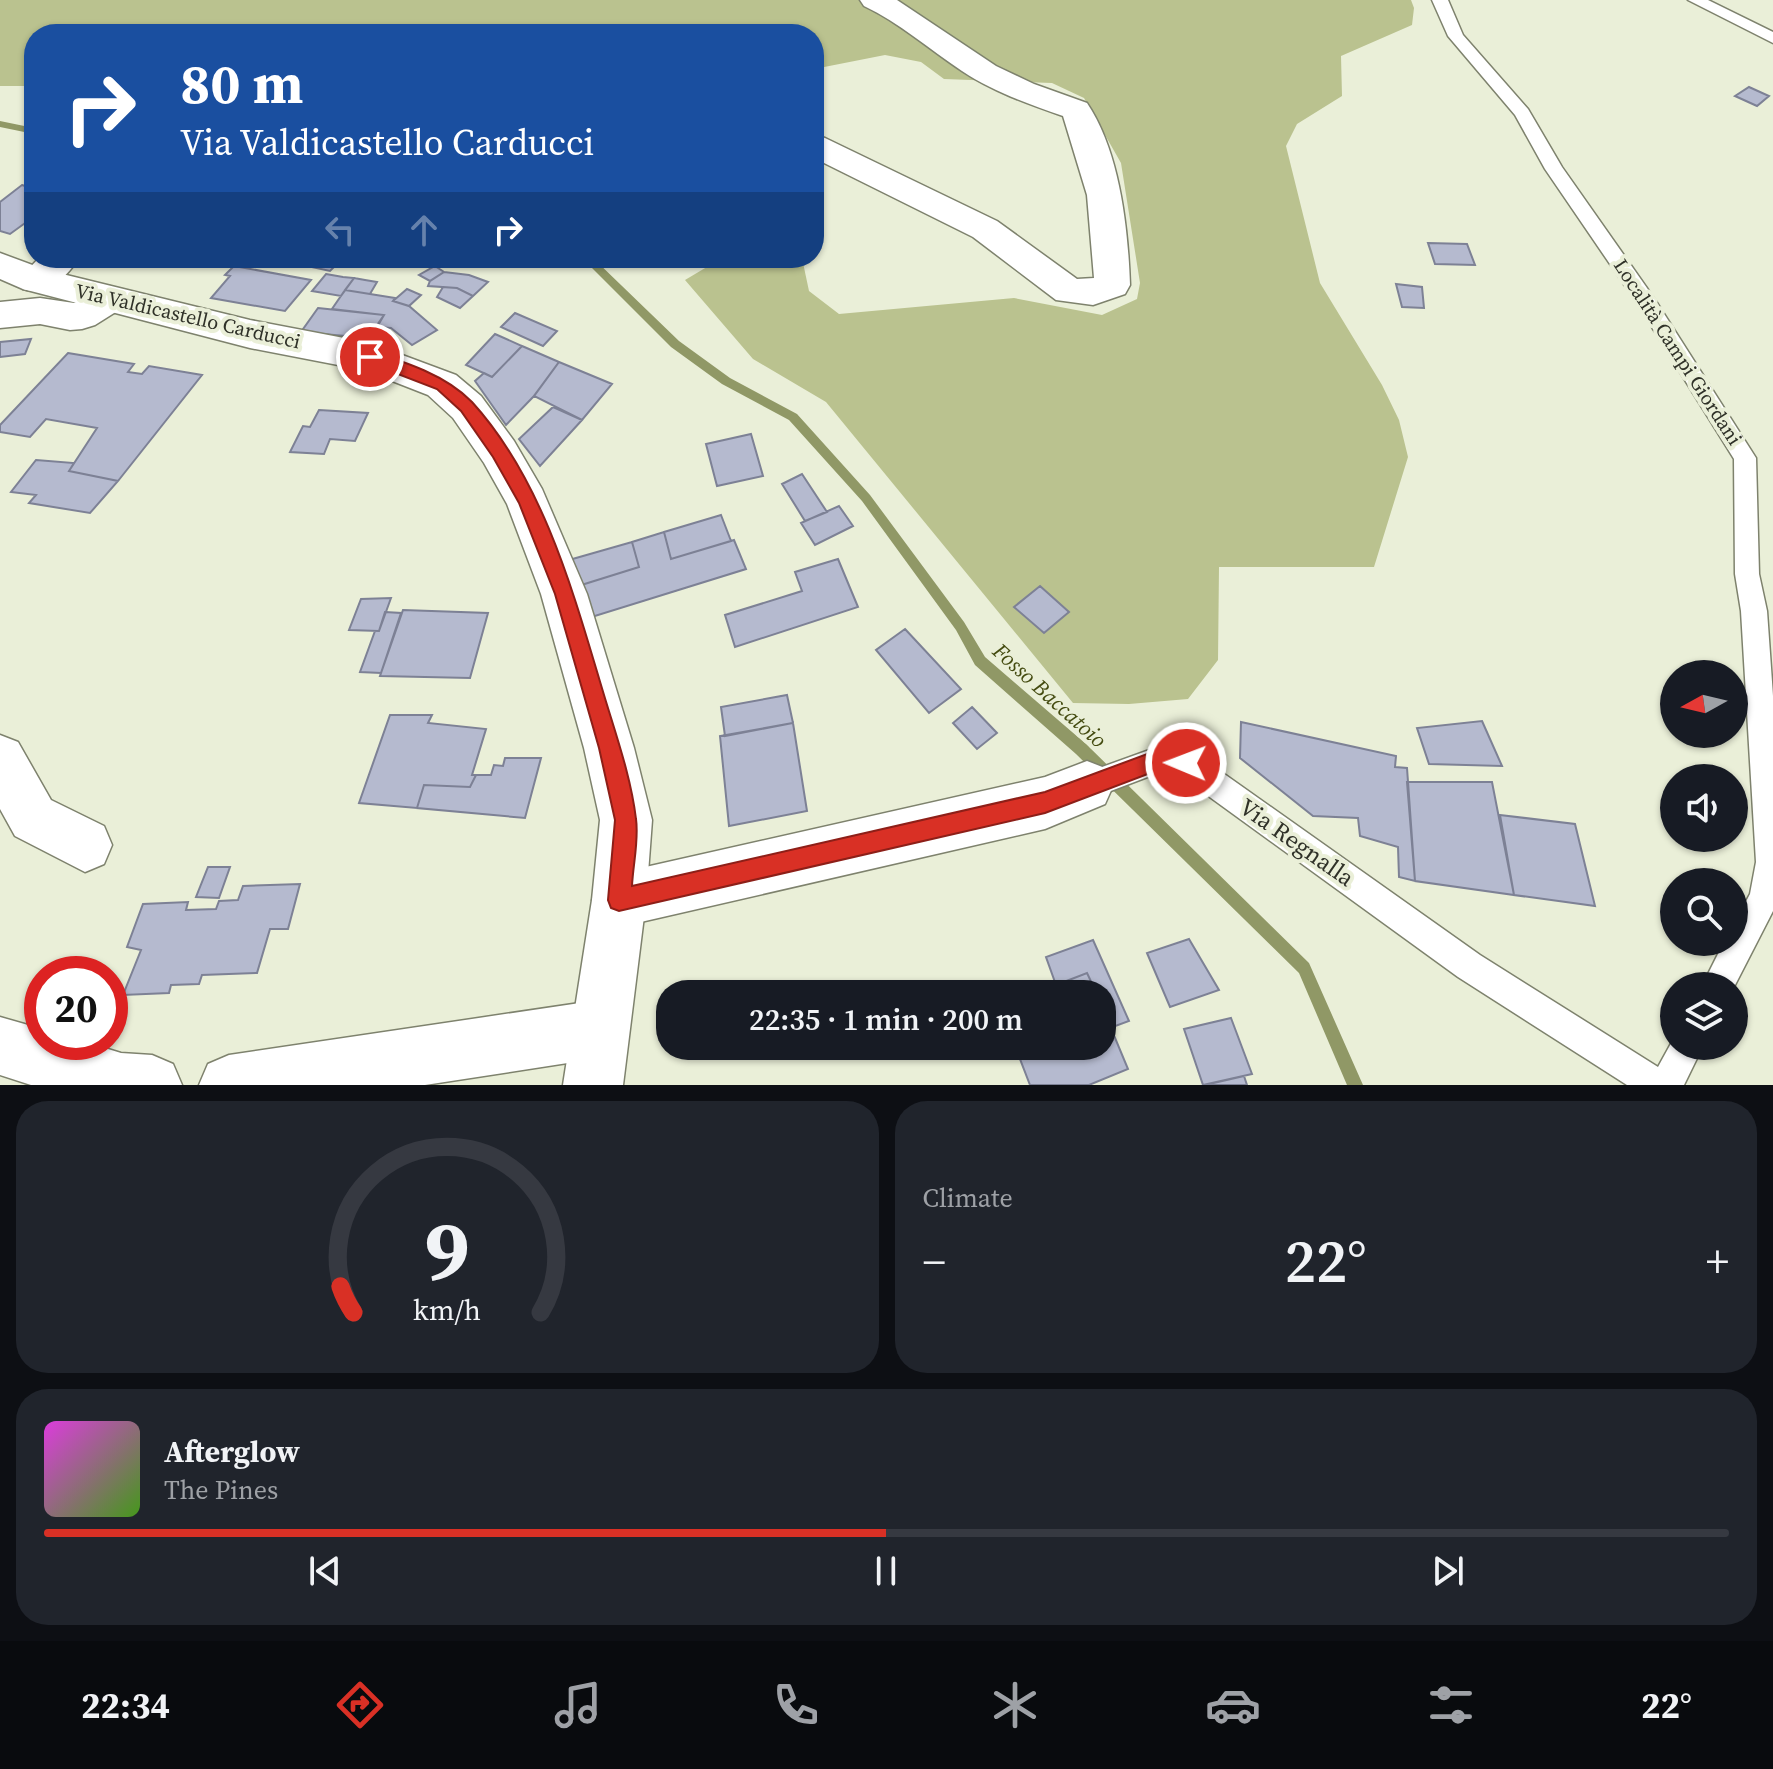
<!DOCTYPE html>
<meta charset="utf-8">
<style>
body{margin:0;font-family:"Source Serif 4",serif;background:#20242c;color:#f1f3f6;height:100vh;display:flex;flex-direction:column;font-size:30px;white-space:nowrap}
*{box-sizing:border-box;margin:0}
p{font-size:26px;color:#9ea1a6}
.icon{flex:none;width:44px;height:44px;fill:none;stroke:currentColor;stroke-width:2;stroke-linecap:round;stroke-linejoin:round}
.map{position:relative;height:1085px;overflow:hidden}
.side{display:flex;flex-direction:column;gap:16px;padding:16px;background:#0d0f14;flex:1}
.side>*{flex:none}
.hud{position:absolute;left:24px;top:24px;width:800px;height:244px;border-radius:32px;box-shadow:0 2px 6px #0004;background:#1a4fa0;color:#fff;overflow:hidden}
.needle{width:52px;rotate:262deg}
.buttons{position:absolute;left:1660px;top:660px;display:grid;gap:16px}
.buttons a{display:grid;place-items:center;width:88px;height:88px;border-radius:50%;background:#171b24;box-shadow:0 2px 6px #0004;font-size:40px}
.speed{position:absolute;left:24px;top:956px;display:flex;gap:16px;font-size:40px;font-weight:700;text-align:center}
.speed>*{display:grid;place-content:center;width:104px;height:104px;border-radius:50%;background:#171b24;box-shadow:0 2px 6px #0004;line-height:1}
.speed .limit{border:12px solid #d22;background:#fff;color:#111}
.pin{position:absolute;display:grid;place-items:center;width:68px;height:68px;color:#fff;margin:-34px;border:4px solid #fff;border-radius:50%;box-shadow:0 2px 8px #0007}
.me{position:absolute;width:88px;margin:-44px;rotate:271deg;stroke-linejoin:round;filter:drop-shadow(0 0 6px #0008)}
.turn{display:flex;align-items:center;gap:28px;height:168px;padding:0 24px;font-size:36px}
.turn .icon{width:104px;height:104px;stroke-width:2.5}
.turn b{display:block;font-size:56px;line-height:68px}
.lanes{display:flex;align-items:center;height:76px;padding:0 24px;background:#0003;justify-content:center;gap:40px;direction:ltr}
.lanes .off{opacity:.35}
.big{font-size:60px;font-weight:600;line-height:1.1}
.side .tile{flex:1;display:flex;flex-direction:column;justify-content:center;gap:12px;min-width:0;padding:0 28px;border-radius:32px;background:#20242c}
.side .dial{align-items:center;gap:0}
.dial svg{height:208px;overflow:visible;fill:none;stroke:#363941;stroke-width:7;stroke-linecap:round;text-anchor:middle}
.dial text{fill:#f1f3f6;stroke:none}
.song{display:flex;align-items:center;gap:24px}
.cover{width:96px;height:96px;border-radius:12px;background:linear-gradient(135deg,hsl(300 70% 55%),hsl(100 70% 35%))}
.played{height:8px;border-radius:4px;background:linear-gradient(90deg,#d93025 50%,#363941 50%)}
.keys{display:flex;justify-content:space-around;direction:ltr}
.heat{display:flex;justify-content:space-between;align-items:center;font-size:44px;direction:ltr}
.side .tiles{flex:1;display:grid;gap:16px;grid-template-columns:1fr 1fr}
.tile:last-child{grid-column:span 2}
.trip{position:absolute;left:656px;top:980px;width:460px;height:80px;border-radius:32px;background:#171b24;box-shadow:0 2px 6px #0004;font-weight:600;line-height:80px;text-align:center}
.tab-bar{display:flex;height:128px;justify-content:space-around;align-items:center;background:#090b0e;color:#9ea1a6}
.tab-bar .icon{width:56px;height:56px}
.tab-bar .current{color:#d93025}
.tab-bar b{font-size:36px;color:#f1f3f6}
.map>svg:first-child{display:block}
.forest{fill:#bac28f}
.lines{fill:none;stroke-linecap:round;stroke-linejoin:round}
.stream{fill:#909866;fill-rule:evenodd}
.building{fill:#b5bacf;stroke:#7d8195;stroke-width:2}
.service-casing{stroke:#7e826d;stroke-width:3}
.minor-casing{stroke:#7e826d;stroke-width:3}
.tertiary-casing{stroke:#7e826d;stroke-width:3}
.service{fill:#fff;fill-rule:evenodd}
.minor{fill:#fff;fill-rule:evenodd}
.tertiary{fill:#fff;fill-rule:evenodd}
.route{fill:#d93025;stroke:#8d1f18;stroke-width:2}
.labels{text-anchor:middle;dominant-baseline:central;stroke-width:8;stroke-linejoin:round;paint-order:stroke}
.street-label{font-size:20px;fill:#2f3128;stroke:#eaefd8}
.water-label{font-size:22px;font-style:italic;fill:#444b10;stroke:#eaefd8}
.near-street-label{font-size:24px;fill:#2f3128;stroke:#eaefd8}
</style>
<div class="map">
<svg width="1773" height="1085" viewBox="0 0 1773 1085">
<rect width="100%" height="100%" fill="#eaefd8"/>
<path class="forest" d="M0,0H1411L1414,8L1412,25L1341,56L1342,96L1297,124L1286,146L1320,283L1382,385L1399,420L1408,457L1374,567H1219L1218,660L1188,699L1129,704L1073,703L826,402L753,359L685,280L722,258H802L809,291L839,314L1014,298L1102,315L1137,299L1140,283L1121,163L1084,98L1052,83L944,79L921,62L885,55L814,69V34H34V86H0Z"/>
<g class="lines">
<path class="stream" d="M0,121L34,128V134L0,127Z
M582,258H593L679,341L730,378L797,414L870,495L964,622L985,657L1086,744L1309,963L1363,1085H1347L1299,973L1076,754L975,665L956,630L862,501L789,420L722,384L671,347Z"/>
</g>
<path class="building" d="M1749,87L1769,96L1757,106L1735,96Z
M22,185L34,189V211L27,216L32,218L10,234L0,231V202Z
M1428,243L1467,244L1475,265L1435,264Z
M309,258L324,260L343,258L330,271L302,265Z
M234,266L311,280L285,311L211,298L230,276L225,275Z
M435,266L444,272L430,281L419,275Z
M444,272L469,275L488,282L473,296L457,288L428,286L430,281Z
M326,274L343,277L354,278L341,296L312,291Z
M354,278L365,280L377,282L370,294L345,290Z
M1396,284L1422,287L1424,308L1402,307Z
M443,287L457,288L473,296L460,308L437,297Z
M407,289L421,295L409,306L393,301Z
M345,290L395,298L393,301L409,306L437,330L412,345L391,328L377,327L384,315L332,309Z
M318,308L384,315L368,338L301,332Z
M515,313L557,331L543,346L501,327Z
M495,334L522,346L492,377L466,365Z
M31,339L25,354L0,357V342Z
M522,346L559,362L534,396L506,425L475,381L484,373L492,377Z
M68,353L134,364L128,372L142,374L149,366L202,375L118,481L69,471L97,428L46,419L30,437L0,432V425Z
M559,362L612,384L582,420L534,396Z
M553,407L582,420L540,466L519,439Z
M319,410L368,413L355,441L330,439L324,454L290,452L303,426L310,427Z
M751,434L763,476L717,486L706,444Z
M36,460L74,463L69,471L118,481L90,513L29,503L36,495L11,492Z
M802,474L827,512L805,521L782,484Z
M839,506L853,526L815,545L801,523Z
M721,515L731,541L671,559L664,532Z
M664,532L671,559L734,540L746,569L582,620L575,587L639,567L632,542Z
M632,542L639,567L575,587L569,560Z
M838,559L858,607L735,647L725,615L802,591L795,572Z
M1040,586L1069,612L1044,633L1014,607Z
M391,598L379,631L349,630L361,599Z
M403,610L488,613L470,678L380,676Z
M385,612L401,613L381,673L360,672L375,631H379Z
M905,629L961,689L929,713L876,650Z
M787,695L793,723L725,736L721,707Z
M972,707L997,733L977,749L953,723Z
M390,715H432L428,723L486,729L472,775H476L470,787L424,785L417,808L359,803Z
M1482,721L1502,766L1429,764L1417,728Z
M1241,722L1396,756L1395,767L1407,768L1415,881L1399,877L1398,847L1360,836L1358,818L1313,816L1240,758Z
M793,723L807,811L729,826L720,736Z
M505,758H541L525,818L417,808L424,785L470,787L476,775H491L494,765L503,766Z
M1407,782H1492L1514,895L1415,881Z
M1500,815L1575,824L1595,906L1514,895Z
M208,867H230L219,898L196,897Z
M300,884L288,929H270L257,973L202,975L199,984L171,985L169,993L123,995L141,950L127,947L143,904L188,902L186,910L216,909L219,901L238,900L243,886Z
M1189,939L1219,990L1170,1007L1147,953Z
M1093,940L1129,1021L1110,1028L1102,1007V994H1097L1087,973L1056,985L1046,957Z
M1087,973L1097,994H1033L1056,985Z
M1103,1009L1128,1069L1089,1085H1030L1015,1046H1102Z
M1231,1018L1252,1074L1203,1085L1184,1029Z
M1244,1076L1247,1085H1205Z"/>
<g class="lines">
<defs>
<path id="service" d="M1432,0H1448L1463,35L1528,109L1562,167L1654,298L1756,458L1759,574L1767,611L1773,696V911L1734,987L1702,986L1724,942H1734V924L1750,894L1756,862L1741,611L1735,574L1734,459L1640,308L1545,169L1515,115L1448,36Z
M1688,0H1708L1773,32V43Z
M1166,744L1196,754L1480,955L1658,1067L1674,1038V1046H1703L1684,1085H1627L1458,977L1178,774L1166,770L1087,800L1077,796L1073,786L1077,776Z"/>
<path id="minor" d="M860,0H897L996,66L1034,84L1087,103C1120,152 1128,228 1130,285L1125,294L1093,305L1056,300L973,237L814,158V135L825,138L997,221L1077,279L1094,278L1087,195L1063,116C1028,104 992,91 962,71C929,49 900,23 864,6Z
M39,258H79C66,278 47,296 23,289L18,280Z
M109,286L122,290L127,299L122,308L95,325L82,329L70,330L40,324L0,328V302L40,298L74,303Z
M0,735L18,742L51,800L104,826L112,845L104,864L85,872L15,836L0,809Z
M1087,761L1105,768L1113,786L1105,804L1045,829L619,927L600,919L592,900L600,881L619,873L1045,777Z
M600,1000L621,1008L629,1029L621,1050L600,1058L425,1085H199L208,1064L229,1055Z
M0,1017L42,1029V1042H85L121,1053L152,1055L173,1064L182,1085H31L0,1075Z"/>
<path id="tertiary" d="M0,253L46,270L250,320L370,343L456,375L481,396L514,441L542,489L587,594L634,748L652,820L646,900L623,1085H563L592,900L600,820L584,748L541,594L507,504L484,463L453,418L428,395L364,370L250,348L23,289L0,279Z"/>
</defs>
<use href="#service" class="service-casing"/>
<use href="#minor" class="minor-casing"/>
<use href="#tertiary" class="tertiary-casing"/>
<use href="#service" class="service"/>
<use href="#minor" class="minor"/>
<use href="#tertiary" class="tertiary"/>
</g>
<path class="route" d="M370,351C405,362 446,375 472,402C544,481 574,595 604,695C616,735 631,777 636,819C639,840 633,864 632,886L1045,792L1166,747L1194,756L1197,763L1194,771L1186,773L1166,767L1045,813L619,911L611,908L608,900L615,820L599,748L555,594L519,503L493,457L461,411L437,389L364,361L362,357Z"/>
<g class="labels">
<g class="street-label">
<text transform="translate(188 316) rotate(13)">Via Valdicastello Carducci</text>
<text transform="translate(1678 352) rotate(57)">Località Campi Giordani</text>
</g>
<g class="water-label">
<text transform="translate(1050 695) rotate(42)">Fosso Baccatoio</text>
</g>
<g class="near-street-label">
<text transform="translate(1297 842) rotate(35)">Via Regnalla</text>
</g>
</g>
</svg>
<div class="buttons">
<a><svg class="needle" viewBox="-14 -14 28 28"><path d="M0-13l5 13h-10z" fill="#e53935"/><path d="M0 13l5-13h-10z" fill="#9ea1a6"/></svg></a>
<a><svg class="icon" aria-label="sound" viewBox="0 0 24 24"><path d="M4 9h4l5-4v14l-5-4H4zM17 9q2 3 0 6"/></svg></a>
<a><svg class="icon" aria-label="search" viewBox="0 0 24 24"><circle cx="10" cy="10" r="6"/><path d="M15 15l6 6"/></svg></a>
<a><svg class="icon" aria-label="layers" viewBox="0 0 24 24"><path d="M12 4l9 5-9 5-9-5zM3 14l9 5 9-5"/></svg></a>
</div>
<div class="speed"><div class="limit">20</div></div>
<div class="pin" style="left:370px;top:357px;background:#d93025"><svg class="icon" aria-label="arrive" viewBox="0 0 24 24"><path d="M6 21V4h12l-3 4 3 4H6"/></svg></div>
<svg class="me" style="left:1186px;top:763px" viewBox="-20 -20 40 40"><circle r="17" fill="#d93025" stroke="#fff" stroke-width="3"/><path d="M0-11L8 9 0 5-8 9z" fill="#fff"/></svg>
<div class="trip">22:35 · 1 min · 200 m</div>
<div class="hud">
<div class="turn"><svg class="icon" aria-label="right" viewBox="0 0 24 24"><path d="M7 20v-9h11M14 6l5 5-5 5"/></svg><div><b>80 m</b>Via Valdicastello Carducci</div></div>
<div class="lanes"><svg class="icon off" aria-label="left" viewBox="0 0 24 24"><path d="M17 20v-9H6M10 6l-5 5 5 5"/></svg><svg class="icon off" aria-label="ahead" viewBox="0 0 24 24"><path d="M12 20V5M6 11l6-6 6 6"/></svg><svg class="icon" aria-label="right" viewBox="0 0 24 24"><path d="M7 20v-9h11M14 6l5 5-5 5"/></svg></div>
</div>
</div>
<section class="side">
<div class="tiles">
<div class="tile dial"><svg viewBox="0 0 100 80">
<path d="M14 69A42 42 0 1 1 86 69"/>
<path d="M14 69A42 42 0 0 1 9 59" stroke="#d93025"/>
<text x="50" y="56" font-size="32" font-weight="700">9</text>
<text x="50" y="72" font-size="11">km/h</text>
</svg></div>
<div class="tile"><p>Climate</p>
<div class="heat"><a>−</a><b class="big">22°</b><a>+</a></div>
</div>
<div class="tile">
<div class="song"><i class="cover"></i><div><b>Afterglow</b><p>The Pines</p></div></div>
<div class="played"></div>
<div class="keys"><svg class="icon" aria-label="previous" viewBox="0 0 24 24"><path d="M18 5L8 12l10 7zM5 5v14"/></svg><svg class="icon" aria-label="pause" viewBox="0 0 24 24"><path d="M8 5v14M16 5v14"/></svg><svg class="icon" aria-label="next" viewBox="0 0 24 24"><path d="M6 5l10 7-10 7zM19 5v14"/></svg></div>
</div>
</div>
</section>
<nav class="tab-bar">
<b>22:34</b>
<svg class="icon current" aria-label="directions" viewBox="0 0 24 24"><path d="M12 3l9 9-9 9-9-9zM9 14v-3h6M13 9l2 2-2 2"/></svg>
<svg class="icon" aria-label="music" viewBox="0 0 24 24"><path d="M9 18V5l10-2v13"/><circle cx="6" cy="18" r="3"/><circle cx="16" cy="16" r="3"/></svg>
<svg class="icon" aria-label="phone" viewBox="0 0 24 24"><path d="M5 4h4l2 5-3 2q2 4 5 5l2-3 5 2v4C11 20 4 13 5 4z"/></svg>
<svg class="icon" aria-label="climate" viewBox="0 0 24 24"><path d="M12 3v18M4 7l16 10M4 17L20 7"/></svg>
<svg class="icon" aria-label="car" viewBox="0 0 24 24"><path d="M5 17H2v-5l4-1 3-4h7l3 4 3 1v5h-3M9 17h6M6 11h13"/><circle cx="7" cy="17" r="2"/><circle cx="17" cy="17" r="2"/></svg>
<svg class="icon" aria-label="filters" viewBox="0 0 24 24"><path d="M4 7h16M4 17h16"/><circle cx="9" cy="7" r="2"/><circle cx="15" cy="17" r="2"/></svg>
<b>22°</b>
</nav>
